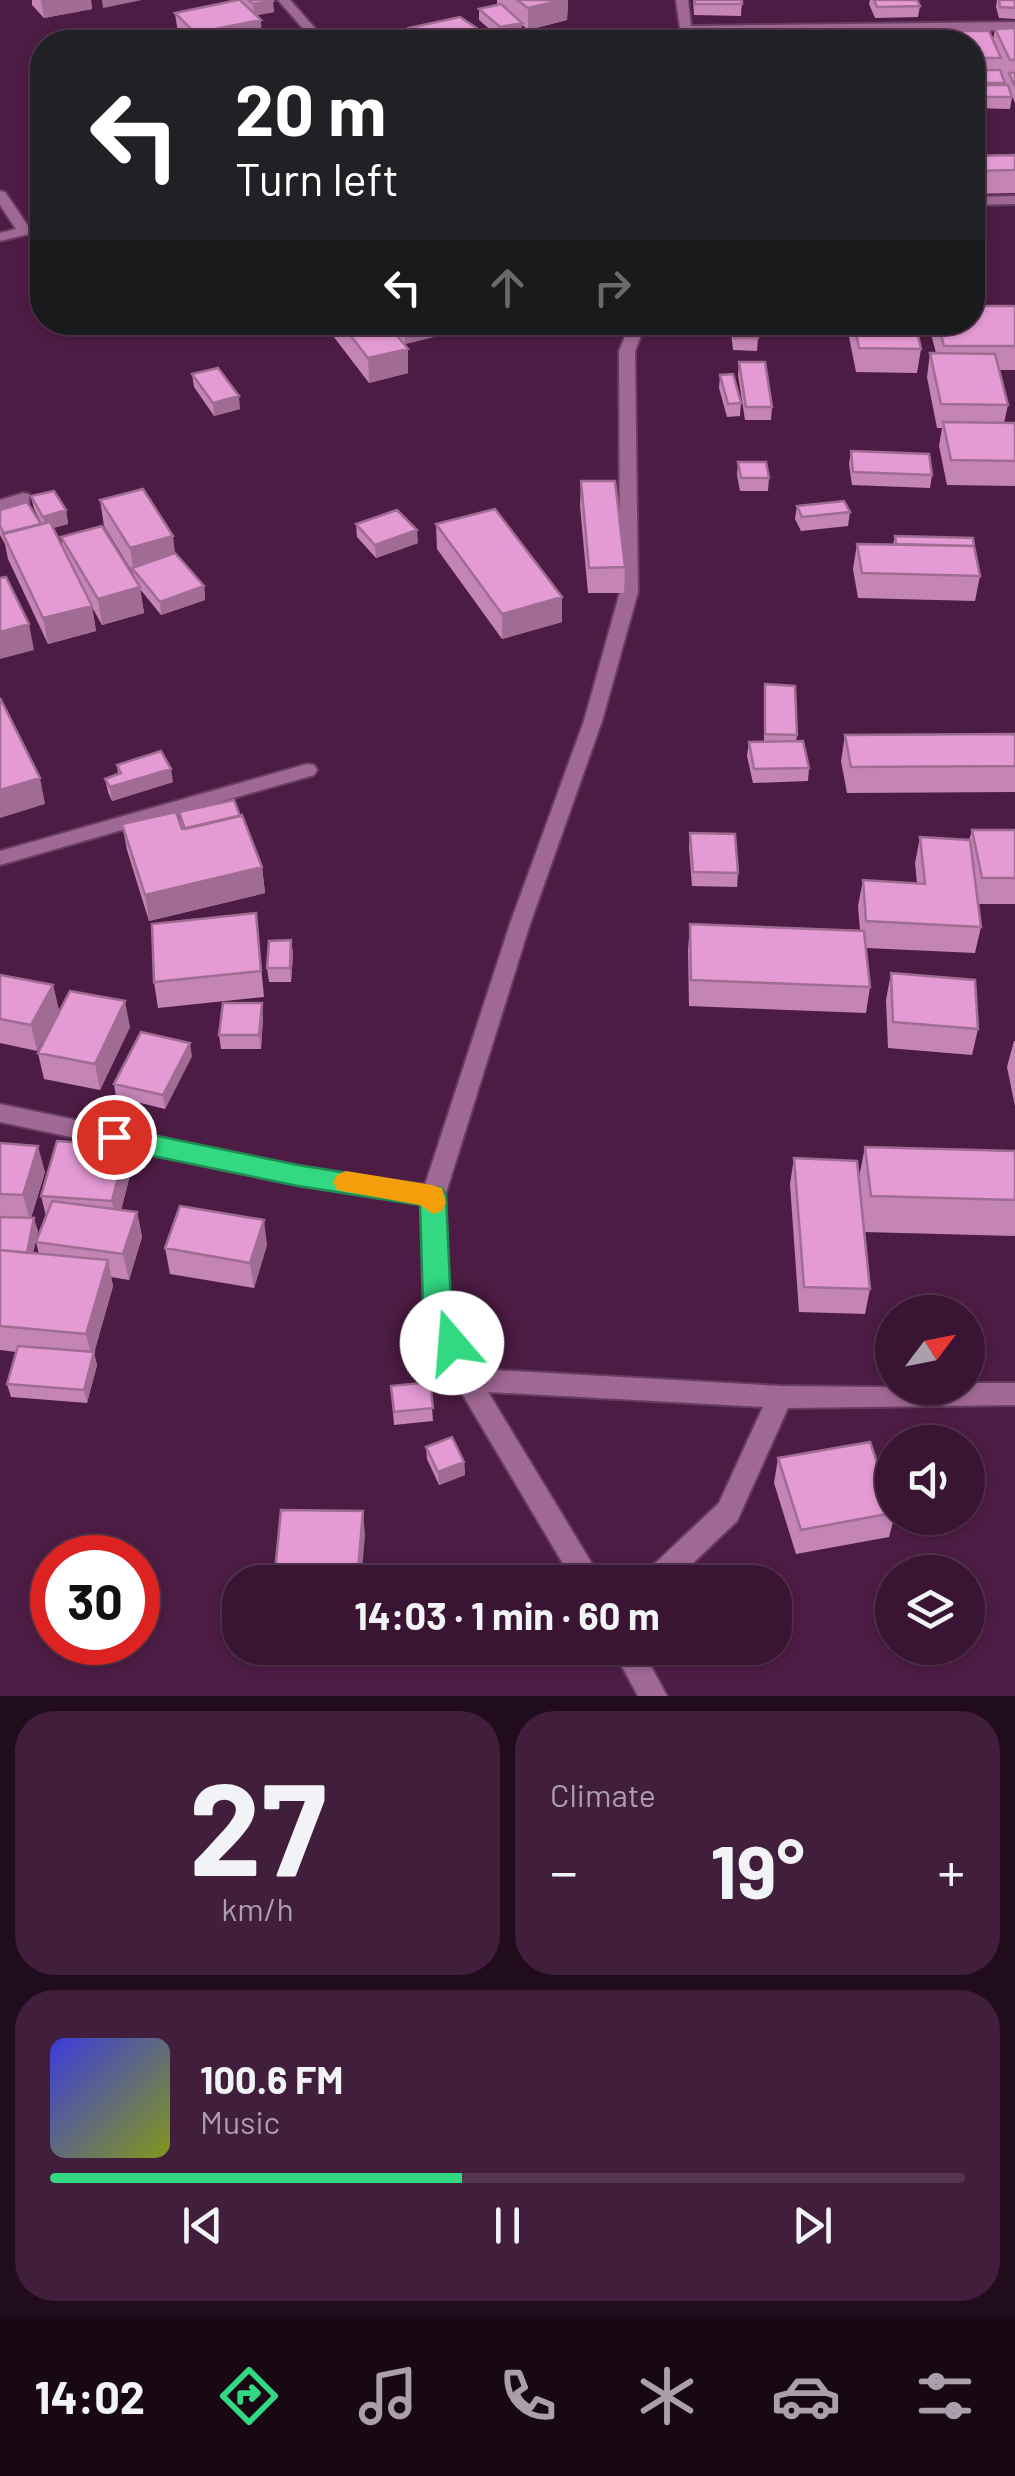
<!DOCTYPE html>
<meta charset="utf-8">
<style>
body{margin:0;font-family:Barlow,sans-serif;background:#411e3b;color:#f1f3f6;height:100vh;display:flex;flex-direction:column;font-size:38px;white-space:nowrap}
*{box-sizing:border-box;margin:0}
p{font-size:32px;color:#ab9fac}
.icon{flex:none;width:55px;height:55px;fill:none;stroke:currentColor;stroke-width:2;stroke-linecap:round;stroke-linejoin:round}
.map{position:relative;height:1696px;overflow:hidden}
.side{display:flex;flex-direction:column;gap:15px;padding:15px;background:#200c1c;flex:1}
.side>*{flex:none}
.top-card{position:absolute;left:30px;top:30px;width:955px;height:305px;border-radius:40px;box-shadow:0 2px 8px #0004,0 0 0 2px #54344e;background:#202124;color:#fff;overflow:hidden}
.needle{width:65px;rotate:58deg}
.controls{position:absolute;left:875px;top:1295px;display:grid;gap:20px}
.controls a{display:grid;place-items:center;width:110px;height:110px;border-radius:50%;background:#3a1533;box-shadow:0 2px 8px #0004,0 0 0 2px #54344e;font-size:50px}
.speed{position:absolute;left:30px;top:1535px;display:flex;gap:20px;font-size:50px;font-weight:700;text-align:center}
.speed>*{display:grid;place-content:center;width:130px;height:130px;border-radius:50%;background:#3a1533;box-shadow:0 2px 8px #0004,0 0 0 2px #54344e;line-height:1}
.speed .limit{border:15px solid #d22;background:#fff;color:#111}
.pin{position:absolute;display:grid;place-items:center;width:85px;height:85px;color:#fff;margin:-42px;border:5px solid #fff;border-radius:50%;box-shadow:0 2px 10px #0007}
.me{position:absolute;width:110px;margin:-55px;rotate:342deg;stroke-linejoin:round;filter:drop-shadow(0 0 8px #0008)}
.turn{display:flex;align-items:center;gap:35px;height:210px;padding:0 40px;font-size:45px}
.turn .icon{width:130px;height:130px;stroke-width:2.5}
.turn b{display:block;font-size:70px;line-height:85px}
.lanes{display:flex;align-items:center;height:95px;padding:0 40px;background:#0003;justify-content:center;gap:50px;direction:ltr}
.lanes .off{opacity:.35}
.big{font-size:75px;font-weight:700;line-height:1.1}
.side .widget{flex:1;display:flex;flex-direction:column;justify-content:center;gap:15px;min-width:0;padding:0 35px;border-radius:40px;background:#411e3b}
.side .dial{align-items:center;gap:0}
.dial b{font-size:130px;line-height:1}
.song{display:flex;align-items:center;gap:30px}
.cover{width:120px;height:120px;border-radius:15px;background:linear-gradient(135deg,hsl(240 70% 55%),hsl(70 70% 35%))}
.played{height:10px;border-radius:5px;background:linear-gradient(90deg,#32d882 45%,#54344e 45%)}
.keys{display:flex;justify-content:space-around;direction:ltr}
.heat{display:flex;justify-content:space-between;align-items:center;font-size:55px;direction:ltr}
.side .tiles{flex:1;display:grid;gap:15px;grid-template-columns:1fr 1fr}
.widget:last-child{grid-column:span 2}
.trip{position:absolute;left:222px;top:1565px;width:570px;height:100px;border-radius:40px;background:#3a1533;box-shadow:0 2px 8px #0004,0 0 0 2px #54344e;font-weight:700;line-height:100px;text-align:center}
.tabs{display:flex;height:160px;justify-content:space-around;align-items:center;background:#170814;color:#ab9fac}
.tabs .icon{width:70px;height:70px}
.tabs .selected{color:#32d882}
.tabs b{font-size:45px;color:#f1f3f6}
.map>svg:first-child{display:block}
.lines{fill:none;stroke-linecap:round;stroke-linejoin:round}
.minor-casing{stroke:#683d60;stroke-width:4}
.minor{fill:#a06894;fill-rule:evenodd}
.wall{fill:#c485b6}
.shaded-wall{fill:#a06c94}
.building{fill:#e49bd4;stroke:#a06c94;stroke-width:2.5}
.route{fill:#32d882;stroke:#208c54;stroke-width:2.5}
.slow{fill:#f59e0b}
</style>
<div class="map">
<svg width="1015" height="1696" viewBox="0 0 1015 1696">
<rect width="100%" height="100%" fill="#4d1c44"/>
<g class="lines">
<defs>
<path id="minor" d="M278,0H290L327,42H315Z
M676,0H688L691,26L1015,22V30L692,34V42H682Z
M0,191L5,192L28,226L42,223V231L0,241V233L16,229L0,205Z
M1015,196V204L972,205V197Z
M631,322H646L635,351L638,592L602,721L530,924L445,1196L449,1306L475,1369L780,1386L968,1388V1383H1015V1405L788,1408L737,1521L673,1582H642L645,1573L719,1503L763,1407L488,1392L603,1582H574L454,1380L425,1306L422,1204L298,1185L0,1122V1104L298,1167L425,1185L510,924L584,721L620,592L619,351Z
M23,493L29,494V502L0,510V500Z
M307,764L314,765L317,770L314,775L0,865V851Z
M612,1648H641L667,1696H638Z"/>
</defs>
<use href="#minor" class="minor-casing"/>
<use href="#minor" class="minor"/>
</g>
<path class="wall" d="M32,0H91L92,9L44,18L32,5Z
M237,0H272L274,12L256,15L262,41L255,42H186L178,34L175,13Z
M497,0H568L567,20L528,30L522,25V34L500,38L479,20V9L497,5Z
M693,0H742L741,16L694,15Z
M870,0H917L920,6L918,17L875,18L869,4Z
M997,0H1015V19L999,18L996,7Z
M409,28L478,29V41L470,42H413L410,40Z
M1015,28V103L1010,91L1012,97L1010,109L972,108V42H950L952,31L993,40L995,29Z
M1015,155V193L972,194V156Z
M1015,306V370H999L1008,405L1004,423H1015V486L947,485L939,446L942,428H937L927,377L930,353H936L930,330L931,322H972Z
M327,322H454V332L405,344L386,323L408,349V373L369,383L327,328Z
M487,322H532V325L497,334Z
M722,322H756L758,338L757,351L733,350L730,323Z
M846,322H915L921,349L917,373L856,372Z
M739,362L772,407L771,420H745L738,375Z
M192,374L240,409L214,416L194,387Z
M720,375L741,403L740,416L727,417L719,388Z
M851,451L932,475L930,488L852,485L849,464Z
M738,462L769,478L768,491H740L737,475Z
M581,481L625,567L624,593H588L580,506Z
M31,496L66,510L68,524L53,528L63,549L61,537L134,577L133,573L104,526L100,500L175,554L204,586L205,600L161,615L140,589L144,613L102,625L92,607L96,631L48,644L8,559L5,544L0,535V510L42,524L34,509Z
M797,506L850,512L848,526L801,531L795,519Z
M356,524L418,543L376,558L357,537Z
M436,524L562,597V622L502,639L437,549Z
M895,536L980,576L975,601L858,598L853,569L857,544H893Z
M765,684L797,735L796,741L809,768L808,781L753,783L747,756L749,742H764Z
M1015,734V792L847,793L841,761L845,735Z
M117,765L173,782L112,801L108,792L105,779L118,774Z
M179,812L262,867L265,893L149,921L127,850L122,824L182,829Z
M972,830H1015V904H978L981,927L975,953L866,948L870,987L866,1013L689,1006L688,950L690,924L860,930L858,906L863,880L917,883L915,863L920,837L969,840Z
M690,833L738,873L737,887L692,886L689,847Z
M256,913L264,997L158,1008L154,982Z
M291,940L293,954L291,982H269L267,968Z
M891,973L978,1029L972,1055L888,1048L886,1000Z
M0,975L53,985L59,1011L37,1051L0,1043Z
M263,1017L261,1049H221L219,1035Z
M130,1027L100,1090L44,1079L38,1053Z
M1014,1041H1015V1106L1007,1067Z
M192,1056L165,1109L116,1097L114,1084Z
M0,1143L45,1172L31,1218L38,1231L33,1253L39,1254L36,1242L46,1216L41,1196L131,1171L121,1210L137,1212L142,1237L129,1280L111,1277L113,1286L94,1353L97,1365L87,1403L11,1397L7,1384L16,1352L0,1350Z
M865,1147L1015,1151V1236L864,1232L870,1289L865,1314L799,1312L790,1184L794,1158L859,1177Z
M267,1245L254,1288L170,1274L165,1248Z
M430,1382L433,1421L394,1425L391,1386Z
M426,1447L464,1462L465,1475L439,1485L427,1459Z
M778,1458L892,1506V1518H894L889,1537L796,1554L774,1483Z"/>
<path class="shaded-wall" d="M41,0H91L92,9L44,18Z
M102,0H142L103,8Z
M563,0H568L567,20L528,30V8Z
M273,1L274,12L254,16L253,4Z
M261,20L262,41L255,42H196L195,33Z
M522,23V34L500,38V27Z
M478,29V41L470,42H426Z
M404,322H454V332L405,344Z
M497,322H532V325L497,334Z
M408,349V373L369,383L368,358Z
M239,396L240,409L214,416L213,403Z
M66,510L68,524L46,530L43,517Z
M417,530L418,543L376,558L375,545Z
M173,536L176,561L133,569L130,548Z
M204,586L205,600L161,615L160,602Z
M140,587L144,613L102,625L98,599Z
M562,597V622L502,639V614Z
M92,606L96,631L48,644L43,618Z
M29,624L34,650L0,659V632Z
M171,769L173,782L112,801L110,787Z
M40,778L45,804L0,818V790Z
M262,867L265,893L149,921L145,895Z
M291,940L293,954L291,982L290,968Z
M53,985L59,1011L37,1051L31,1025Z
M125,1001L130,1027L100,1090L95,1064Z
M262,1003L263,1017L261,1049L259,1035Z
M190,1043L192,1056L165,1109L163,1095Z
M38,1146L45,1172L30,1221L23,1195Z
M126,1146L131,1171L117,1227L112,1201Z
M137,1212L142,1237L129,1280L123,1254Z
M34,1218L38,1231L30,1268L27,1255Z
M264,1220L267,1245L254,1288L250,1263Z
M108,1260L113,1286L94,1353L97,1365L87,1403L84,1390L92,1358L86,1334Z
M464,1462L465,1475L439,1485L438,1472Z
M363,1511L365,1535L361,1582H357Z"/>
<path class="building" d="M238,0H240L261,20L195,33L175,13Z
M248,0H272L273,1L253,4Z
M517,0H563L528,8Z
M694,0H742V4H695Z
M874,0H917L920,6L877,7Z
M999,0H1015V8L1000,7Z
M501,4L522,23L500,27L479,9Z
M460,17L478,29L426,42L409,28Z
M1015,28V60H1010L995,29Z
M297,31L307,38L285,42L276,36Z
M952,31H989L1001,58H972V42H956Z
M385,37L391,42H363Z
M972,70H1000L1005,83H972Z
M1009,73H1015V87Z
M972,85H1008L1012,97H973Z
M1015,155V170L972,171V156Z
M972,306H1015V346H944L938,322H972Z
M340,322H386L408,349L368,358Z
M732,322H756L758,338H734Z
M854,322H915L921,349L859,348Z
M930,353L995,354L1008,405L941,404Z
M739,362H765L772,407H746Z
M218,368L239,396L213,403L192,374Z
M733,374L741,403L728,404L720,375Z
M943,422L1015,423V461L951,460Z
M851,451L929,454L932,475L853,472Z
M738,462H766L769,478H741Z
M581,481H615L625,567L589,568Z
M143,489L173,536L130,548L100,500Z
M54,491L66,510L43,517L31,496Z
M844,501L850,512L802,517L797,506Z
M27,502L41,524L4,533L0,526V510Z
M495,509L562,597L502,614L436,524Z
M397,510L417,530L375,545L356,524Z
M50,522L92,606L43,618L3,534Z
M102,526L140,587L98,599L61,537Z
M895,536L973,538L974,546L896,544Z
M857,544L974,546L980,576L862,573Z
M175,553L204,586L160,602L132,568Z
M6,577L29,624L0,632V578Z
M765,684L795,686L797,735L765,734Z
M0,698L40,778L0,790Z
M1015,734V766L851,767L845,735Z
M803,741L809,768L754,769L749,742Z
M161,751L171,769L110,787L105,779L121,773L117,765Z
M234,800L240,816L185,829L179,812Z
M176,812L182,829L242,815L262,867L145,895L122,824Z
M972,830H1015V878H982Z
M690,833L735,834L738,873L693,872Z
M920,837L970,840L981,927L866,921L863,880L925,884Z
M256,913L261,971L154,982L152,924Z
M690,924L864,931L870,987L691,980Z
M291,940L290,968H267L269,941Z
M891,973L975,980L978,1029L893,1022Z
M0,975L53,985L31,1025L0,1019Z
M70,991L125,1001L95,1064L38,1053Z
M223,1003H262L259,1035H219Z
M141,1032L190,1043L163,1095L114,1084Z
M57,1141L126,1146L112,1201L41,1196Z
M0,1143L38,1146L23,1195L0,1194Z
M865,1147L1015,1151V1200L871,1196Z
M794,1158L857,1161L870,1289L804,1287Z
M52,1201L137,1212L123,1254L36,1242Z
M180,1206L264,1220L250,1263L165,1248Z
M0,1217L34,1218L27,1253L0,1250Z
M0,1250L108,1260L86,1334L0,1326Z
M18,1346L94,1352L84,1390L7,1384Z
M430,1382L433,1408L394,1412L391,1386Z
M452,1437L464,1462L438,1472L426,1447Z
M870,1442L892,1506V1513L801,1530L778,1458Z
M281,1510L363,1511L357,1582H274Z"/>
<path class="route" d="M114,1127L298,1165L442,1188L446,1196L451,1306L466,1343L462,1352L452,1355L442,1352L423,1306L420,1205L298,1186L114,1148L105,1145L101,1137L105,1130Z"/>
<path class="slow" d="M346,1171L432,1185L442,1188L446,1203L442,1211L433,1214L420,1205L337,1190L333,1182L337,1175Z"/>
</svg>
<div class="controls">
<a><svg class="needle" viewBox="-14 -14 28 28"><path d="M0-13l5 13h-10z" fill="#e53935"/><path d="M0 13l5-13h-10z" fill="#ab9fac"/></svg></a>
<a><svg class="icon" aria-label="sound" viewBox="0 0 24 24"><path d="M4 9h4l5-4v14l-5-4H4zM17 9q2 3 0 6"/></svg></a>
<a><svg class="icon" aria-label="layers" viewBox="0 0 24 24"><path d="M12 4l9 5-9 5-9-5zM3 14l9 5 9-5"/></svg></a>
</div>
<div class="speed"><div class="limit">30</div></div>
<div class="pin" style="left:114px;top:1137px;background:#d93025"><svg class="icon" aria-label="arrive" viewBox="0 0 24 24"><path d="M6 21V4h12l-3 4 3 4H6"/></svg></div>
<svg class="me" style="left:452px;top:1343px" viewBox="-20 -20 40 40"><circle r="19" fill="#fff"/><path d="M0-13L10 11 0 6-10 11z" fill="#32d882"/></svg>
<div class="trip">14:03 · 1 min · 60 m</div>
<div class="top-card">
<div class="turn"><svg class="icon" aria-label="left" viewBox="0 0 24 24"><path d="M17 20v-9H6M10 6l-5 5 5 5"/></svg><div><b>20 m</b>Turn left</div></div>
<div class="lanes"><svg class="icon" aria-label="left" viewBox="0 0 24 24"><path d="M17 20v-9H6M10 6l-5 5 5 5"/></svg><svg class="icon off" aria-label="ahead" viewBox="0 0 24 24"><path d="M12 20V5M6 11l6-6 6 6"/></svg><svg class="icon off" aria-label="right" viewBox="0 0 24 24"><path d="M7 20v-9h11M14 6l5 5-5 5"/></svg></div>
</div>
</div>
<section class="side">
<div class="tiles">
<div class="widget dial"><b>27</b><p>km/h</p></div>
<div class="widget"><p>Climate</p>
<div class="heat"><a>−</a><b class="big">19°</b><a>+</a></div>
</div>
<div class="widget">
<div class="song"><i class="cover"></i><div><b>100.6 FM</b><p>Music</p></div></div>
<div class="played"></div>
<div class="keys"><svg class="icon" aria-label="previous" viewBox="0 0 24 24"><path d="M18 5L8 12l10 7zM5 5v14"/></svg><svg class="icon" aria-label="pause" viewBox="0 0 24 24"><path d="M8 5v14M16 5v14"/></svg><svg class="icon" aria-label="next" viewBox="0 0 24 24"><path d="M6 5l10 7-10 7zM19 5v14"/></svg></div>
</div>
</div>
</section>
<nav class="tabs">
<b>14:02</b>
<svg class="icon selected" aria-label="directions" viewBox="0 0 24 24"><path d="M12 3l9 9-9 9-9-9zM9 14v-3h6M13 9l2 2-2 2"/></svg>
<svg class="icon" aria-label="music" viewBox="0 0 24 24"><path d="M9 18V5l10-2v13"/><circle cx="6" cy="18" r="3"/><circle cx="16" cy="16" r="3"/></svg>
<svg class="icon" aria-label="phone" viewBox="0 0 24 24"><path d="M5 4h4l2 5-3 2q2 4 5 5l2-3 5 2v4C11 20 4 13 5 4z"/></svg>
<svg class="icon" aria-label="climate" viewBox="0 0 24 24"><path d="M12 3v18M4 7l16 10M4 17L20 7"/></svg>
<svg class="icon" aria-label="car" viewBox="0 0 24 24"><path d="M5 17H2v-5l4-1 3-4h7l3 4 3 1v5h-3M9 17h6M6 11h13"/><circle cx="7" cy="17" r="2"/><circle cx="17" cy="17" r="2"/></svg>
<svg class="icon" aria-label="filters" viewBox="0 0 24 24"><path d="M4 7h16M4 17h16"/><circle cx="9" cy="7" r="2"/><circle cx="15" cy="17" r="2"/></svg>
</nav>
